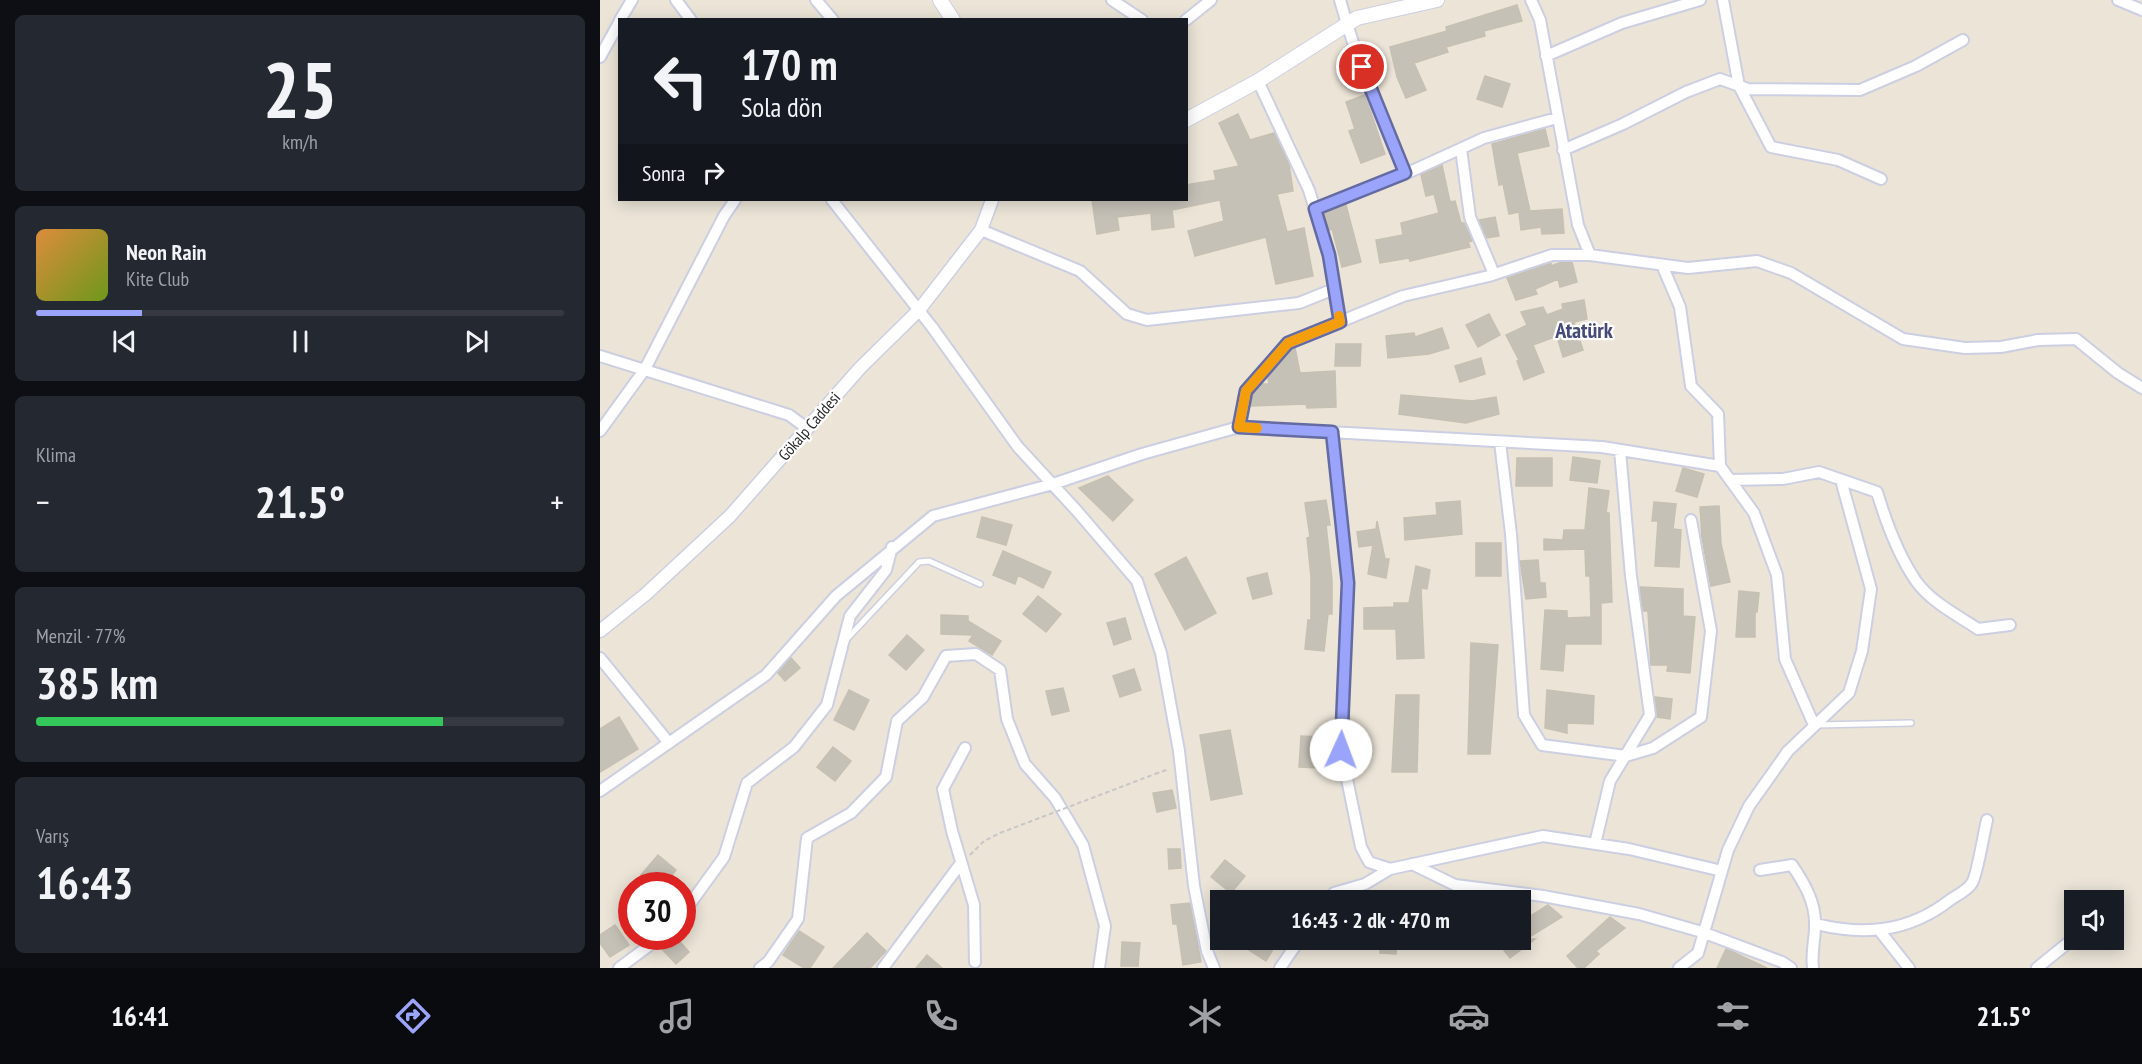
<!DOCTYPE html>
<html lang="tr">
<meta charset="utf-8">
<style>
body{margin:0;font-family:"PT Sans Narrow",sans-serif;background:#242831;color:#f1f3f6;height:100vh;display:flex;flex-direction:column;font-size:22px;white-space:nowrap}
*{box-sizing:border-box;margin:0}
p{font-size:20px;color:#9ea1a6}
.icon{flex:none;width:33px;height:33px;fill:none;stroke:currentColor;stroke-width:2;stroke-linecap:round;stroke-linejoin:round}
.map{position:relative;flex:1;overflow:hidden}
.details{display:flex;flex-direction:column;gap:15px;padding:15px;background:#0d0f14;width:600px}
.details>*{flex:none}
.hud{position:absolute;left:18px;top:18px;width:570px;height:183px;border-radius:0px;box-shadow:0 3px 15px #0003;background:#171b24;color:#f1f3f6;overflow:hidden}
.fabs{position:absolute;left:1464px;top:890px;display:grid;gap:12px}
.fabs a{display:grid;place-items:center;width:60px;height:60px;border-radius:0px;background:#171b24;box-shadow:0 3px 15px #0003;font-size:30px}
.speed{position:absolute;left:18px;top:872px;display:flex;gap:12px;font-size:30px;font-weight:700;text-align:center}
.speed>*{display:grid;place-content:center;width:78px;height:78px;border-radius:50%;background:#171b24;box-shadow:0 3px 15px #0003;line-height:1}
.speed .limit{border:9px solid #d22;background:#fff;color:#111}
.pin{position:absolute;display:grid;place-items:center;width:51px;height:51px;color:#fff;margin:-26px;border:3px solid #fff;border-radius:50%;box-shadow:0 2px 6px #0007}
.me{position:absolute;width:66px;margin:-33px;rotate:2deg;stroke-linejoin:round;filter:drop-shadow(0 0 4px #0008)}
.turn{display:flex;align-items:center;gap:21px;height:126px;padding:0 24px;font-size:27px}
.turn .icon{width:78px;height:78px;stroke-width:2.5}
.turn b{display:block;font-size:42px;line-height:51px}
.then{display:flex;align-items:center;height:57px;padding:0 24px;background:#0003;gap:12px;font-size:22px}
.big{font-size:45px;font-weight:800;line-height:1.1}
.details .widget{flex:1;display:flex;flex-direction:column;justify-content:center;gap:9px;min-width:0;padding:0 21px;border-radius:9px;background:#242831}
.details .dial{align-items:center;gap:0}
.dial b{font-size:78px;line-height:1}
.song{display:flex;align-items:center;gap:18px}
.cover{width:72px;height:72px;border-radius:9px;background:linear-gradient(135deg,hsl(30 70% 55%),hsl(80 70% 35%))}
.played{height:6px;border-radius:3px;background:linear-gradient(90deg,#9aa4fa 20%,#363941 20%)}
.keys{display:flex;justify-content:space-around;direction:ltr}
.heat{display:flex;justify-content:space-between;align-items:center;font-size:33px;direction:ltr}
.charge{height:9px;border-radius:4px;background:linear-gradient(90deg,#34c759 77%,#363941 0)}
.trip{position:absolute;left:610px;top:890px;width:321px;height:60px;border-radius:0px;background:#171b24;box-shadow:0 3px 15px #0003;font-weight:800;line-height:60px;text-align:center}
.dock{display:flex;height:96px;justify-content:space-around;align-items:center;background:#090b0e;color:#9ea1a6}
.dock .icon{width:42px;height:42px}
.dock .active{color:#9aa4fa}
.dock b{font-size:27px;color:#f1f3f6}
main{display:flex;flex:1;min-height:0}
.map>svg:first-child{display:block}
.building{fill:#c6c1b7;stroke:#c6c0b1;stroke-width:1.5}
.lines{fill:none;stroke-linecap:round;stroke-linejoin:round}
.service-casing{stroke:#cccfe2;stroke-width:8}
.minor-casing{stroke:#cccfe2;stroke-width:14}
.tertiary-casing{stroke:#cccfe2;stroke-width:15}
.secondary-casing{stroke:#cccfe2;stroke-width:16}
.path{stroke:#c7c7c7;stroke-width:2;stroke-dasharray:4.5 3;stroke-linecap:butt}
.service{stroke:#fff;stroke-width:5}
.minor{stroke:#fff;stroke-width:10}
.tertiary{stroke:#fff;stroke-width:12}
.secondary{stroke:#fff;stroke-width:14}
.path-bridge{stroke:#c7c7c7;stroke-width:2;stroke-dasharray:4.5 3;stroke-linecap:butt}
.route-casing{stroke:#646ba2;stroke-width:15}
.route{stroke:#9aa4fa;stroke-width:10}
.slow{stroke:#f59e0b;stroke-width:10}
.labels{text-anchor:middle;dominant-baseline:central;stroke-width:4.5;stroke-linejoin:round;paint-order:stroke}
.street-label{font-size:16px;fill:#272727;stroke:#fff}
.district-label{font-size:22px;font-weight:bold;fill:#464a79;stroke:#fff}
</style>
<main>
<section class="details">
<div class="widget dial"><b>25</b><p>km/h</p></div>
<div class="widget">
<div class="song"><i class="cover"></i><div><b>Neon Rain</b><p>Kite Club</p></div></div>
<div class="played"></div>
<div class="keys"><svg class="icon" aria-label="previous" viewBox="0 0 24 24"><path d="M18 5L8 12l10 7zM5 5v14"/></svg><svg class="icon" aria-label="pause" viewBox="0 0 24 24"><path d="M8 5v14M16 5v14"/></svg><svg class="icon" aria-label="next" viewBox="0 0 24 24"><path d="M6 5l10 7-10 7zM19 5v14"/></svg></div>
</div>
<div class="widget"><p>Klima</p>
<div class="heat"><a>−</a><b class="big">21.5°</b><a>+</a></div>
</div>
<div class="widget"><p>Menzil · 77%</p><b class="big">385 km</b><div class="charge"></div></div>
<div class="widget"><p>Varış</p><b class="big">16:43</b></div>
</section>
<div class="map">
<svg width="1542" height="968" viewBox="0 0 1542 968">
<rect width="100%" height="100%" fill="#ebe4d7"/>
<path class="building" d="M917,5L922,21L884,31L885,36L846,47L848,52L814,63L826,90L806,98L797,77L790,47L847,31L846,27Z
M885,76L910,84L902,107L877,99Z
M765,95L785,154L761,163L749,131L755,129L746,102Z
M638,114L650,140L674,133L689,164L693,191L677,194L687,232L704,228L713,276L676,284L666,237L595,256L588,231L624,221L620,200L572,210L574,227L552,230L551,213L517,217L519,230L497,234L492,200H586V185L616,180L614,171L639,166L619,123Z
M945,129L949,146L917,153L930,211L962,209L964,233L942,234L941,227L921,230L919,212L909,214L903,184L899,185L892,144Z
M842,165L850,202L855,201L861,223H864L872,241L868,242L870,247L810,261L809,258L780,263L776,240L803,235L801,223L839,213L834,194L826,196L821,175Z
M746,205L761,262L742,267L732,229L729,230L724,213Z
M895,217L899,236L887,238L879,220Z
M962,262H972L977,282L960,287L958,279L935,289L937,294L916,300L907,278L951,263V266Z
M984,300L987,319L974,322L983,350L963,357L957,336L933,345L944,372L924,380L917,361L919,360L906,335L927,325L921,312L943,307L947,315L963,309L962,304Z
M889,314L900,335L878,347L866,325Z
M842,328L849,348L829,354L788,358L786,336L814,333L815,337Z
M736,344H761L760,366H735Z
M695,348L700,373L735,371L736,407L707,408L706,404L651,406L653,394L662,384H669L668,378Z
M881,358L885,374L860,382L855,366Z
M801,395L872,401L896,397L899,414L866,423L799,414Z
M973,457L1000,461L997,483L970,480Z
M917,458H952V486H916Z
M1083,468L1104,474L1097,497L1076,491Z
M508,476L533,500L513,521L479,488Z
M989,488L1009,491L1006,513H1009L1012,602L1001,603V644H965L963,671L941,669L945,610L967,611V618L991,617L990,576H986L985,549L944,550V539L963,540L964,530H985Z
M726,500L730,525H726L732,580V614H728L724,651L705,649L708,620H711V577L707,538L710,537L705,503Z
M860,501L862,534L805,540L804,518L837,515L836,503Z
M1054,502L1076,504L1073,529L1081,530L1079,567L1055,566L1058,521H1052Z
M1119,506L1121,544L1130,582L1111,586L1102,538L1100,507Z
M382,517L412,525L406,545L377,537Z
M777,521L785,559H789L786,578L768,574L773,545L759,547L757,532L776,529Z
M876,543H901V576H876Z
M403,551L451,572L443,588L418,575L415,584L393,575Z
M586,557L616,613L585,630L555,574Z
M938,560L940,583H945L946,597L926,599L920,561Z
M816,566L830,570L827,589L821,588L824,658L797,659L796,629H764V608L794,607V603H809Z
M667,573L672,594L653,599L647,578Z
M1040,587L1083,589V616L1095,617L1090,673L1067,671L1068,665H1051L1048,611H1043Z
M1139,591L1159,593L1157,612H1155V637H1136Z
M438,596L461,614L446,632L423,614Z
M341,615L368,616V621L401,641L392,655L369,641L373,635L341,634Z
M525,618L531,639L514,645L507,623Z
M307,635L324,650L306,670L289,655Z
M871,643L898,645L890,754H868Z
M191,658L200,668L185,681L178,673Z
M534,669L541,690L520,697L513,676Z
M463,688L469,711L452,715L446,691Z
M249,690L269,700L254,730L234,720Z
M947,690L994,696L993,724L967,723V733L945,728Z
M796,695H819L817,772H792Z
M1055,697L1072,699L1070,719L1057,717Z
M19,717L38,749L0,772V729Z
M630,730L642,794L611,800L600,735Z
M701,736L722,737L720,768L699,767Z
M233,747L251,761L235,781L217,767Z
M572,790L576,808L557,812L553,793Z
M568,849H580L581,868L569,869Z
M58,855L76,870L64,885H53L41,875Z
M625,860L645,876L631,893L611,877Z
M590,903L601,962L583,965L577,924H573L571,905Z
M948,905L962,917L926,939H935L910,958L895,939H921V922Z
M1010,917L1025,928L996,951L999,954L984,968H978L967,956Z
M15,925L29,945L10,957L0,943V935Z
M199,931L224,947L210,968H204L183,955Z
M267,933L286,951L270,968H233Z
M72,936H75L89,952L76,964L60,947Z
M632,939H663L675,946L666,961Z
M780,939H797L796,954L780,953Z
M522,942L540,943L538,966H521Z
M1126,949L1133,952L1167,968H1117Z
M327,955L342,968H316Z"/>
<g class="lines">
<defs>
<path id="service" d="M244,642L319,562L329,561L380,584
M1217,725L1311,723"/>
<path id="minor" d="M76,0L91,20
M216,0L233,20
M512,0L542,20
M740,0C756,59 781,117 805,173
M931,0L940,20L978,225L990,255
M1123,0L1139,86L1171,147L1238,160L1281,179
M1518,0L1542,10
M20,20L32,0
M586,20L611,0
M946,56L1022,23L1100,0
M0,57L20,21
M658,81L709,190L729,255L739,322
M861,149L870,217L894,274
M963,150L1023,124L1086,92L1120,79L1148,89L1260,90L1316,66L1363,40
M232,200L332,327L418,447L477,511L537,581L561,653L579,751L594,886L607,951L614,968
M715,209L814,170L884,138L957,118
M381,230L480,271L527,314L547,320L699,303L734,289
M1062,265L1080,307L1091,386L1118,414L1120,466L1154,513L1177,575L1185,659L1214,725
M0,356L189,415L208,429
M639,427L646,391L688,343L803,296L889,276L952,255H990L1088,268L1157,261L1191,273L1303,339L1365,348L1401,347L1438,340L1476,339L1518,373L1542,388
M0,431L45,369L124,216L135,200
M732,432L748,583L741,750L761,847L769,862L790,869L943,836L1029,849L1122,871
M900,442L911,534L924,715L942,745L1026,756L1053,748L1101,717L1111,631L1091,520
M1130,480L1183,479L1219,472L1277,492C1286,522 1298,555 1316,581C1331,602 1357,615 1378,629L1410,625
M0,658L69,743
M365,748L343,789L352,831L374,905L375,962
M0,791L166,675L236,596L333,516L453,484L542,454L639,427L1002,447L1120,466
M995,844L1010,781L1050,715L1031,576L1020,450
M812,864L855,885L943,896L1039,914L1102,932L1182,962L1191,968
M1160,870L1192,865C1204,883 1216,902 1215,926C1215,940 1211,953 1213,968
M728,900L734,893L765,884L790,869
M82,915L124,857L147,783L194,747L227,705L250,616L286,570L292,547
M1216,924C1265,936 1309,932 1350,900C1356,896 1368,890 1372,883C1377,876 1384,832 1387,820
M1279,930L1309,968
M19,968L62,936
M160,968L168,962L198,919L207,838L251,813L286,777L297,721L323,697L346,656L376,654L400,670L407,719L425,764L455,798L483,845L505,926L499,968
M283,968L361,863
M680,968L700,939
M1079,968L1098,953L1128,850L1149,806L1188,751L1249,693L1262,651L1271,589L1241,480
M1437,968L1474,938"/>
<path id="tertiary" d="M0,631L46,594L130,516L260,368L319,310L381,230L392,200"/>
<path id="secondary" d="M340,0L353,20
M586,120L658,81L757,18L837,0"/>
</defs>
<use href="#service" class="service-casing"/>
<use href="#minor" class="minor-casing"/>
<use href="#tertiary" class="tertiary-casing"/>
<use href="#secondary" class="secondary-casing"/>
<path class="path" d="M555,774L569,769
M370,855L384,841L400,833"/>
<use href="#service" class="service"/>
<use href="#minor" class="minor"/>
<use href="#tertiary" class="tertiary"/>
<use href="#secondary" class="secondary"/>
<path class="path-bridge" d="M400,833L555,774"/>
</g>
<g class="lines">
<defs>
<path id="route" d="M741,750L748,583L732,432L639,427L646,391L688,343L740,322L729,255L715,209L805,173L762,67"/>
</defs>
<use href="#route" class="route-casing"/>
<use href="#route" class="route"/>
<path class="slow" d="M657,428L639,427L646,391L688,343L740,322L739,316"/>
</g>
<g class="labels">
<g class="street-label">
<text transform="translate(209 426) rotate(-49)">Gökalp Caddesi</text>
</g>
<g class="district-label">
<text x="984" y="330">Atatürk</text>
</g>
</g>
</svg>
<div class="fabs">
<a><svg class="icon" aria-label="sound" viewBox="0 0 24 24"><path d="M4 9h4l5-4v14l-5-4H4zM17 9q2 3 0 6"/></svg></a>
</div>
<div class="speed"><div class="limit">30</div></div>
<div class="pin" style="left:762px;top:67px;background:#d93025"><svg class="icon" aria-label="arrive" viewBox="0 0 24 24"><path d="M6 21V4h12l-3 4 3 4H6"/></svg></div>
<svg class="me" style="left:741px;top:750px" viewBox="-20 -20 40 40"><circle r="19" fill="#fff"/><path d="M0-13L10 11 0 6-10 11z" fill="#9aa4fa"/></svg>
<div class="trip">16:43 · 2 dk · 470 m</div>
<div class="hud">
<div class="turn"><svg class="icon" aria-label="left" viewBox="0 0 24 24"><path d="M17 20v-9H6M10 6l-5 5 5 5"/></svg><div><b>170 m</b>Sola dön</div></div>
<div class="then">Sonra<svg class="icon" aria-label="right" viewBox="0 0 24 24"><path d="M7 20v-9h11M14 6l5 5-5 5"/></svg></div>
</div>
</div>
</main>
<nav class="dock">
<b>16:41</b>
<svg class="icon active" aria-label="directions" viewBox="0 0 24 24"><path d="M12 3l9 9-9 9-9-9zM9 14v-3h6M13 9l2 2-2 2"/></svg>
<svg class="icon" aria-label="music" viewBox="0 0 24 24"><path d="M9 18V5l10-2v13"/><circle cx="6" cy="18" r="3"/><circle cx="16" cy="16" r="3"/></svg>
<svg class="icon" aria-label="phone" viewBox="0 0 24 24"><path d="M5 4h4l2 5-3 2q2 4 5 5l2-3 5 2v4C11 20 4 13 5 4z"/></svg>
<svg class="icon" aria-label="climate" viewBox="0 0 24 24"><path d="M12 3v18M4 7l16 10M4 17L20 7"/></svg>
<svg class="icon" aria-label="car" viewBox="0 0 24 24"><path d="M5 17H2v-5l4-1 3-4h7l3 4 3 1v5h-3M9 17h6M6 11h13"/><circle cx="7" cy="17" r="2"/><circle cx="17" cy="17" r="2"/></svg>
<svg class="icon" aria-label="filters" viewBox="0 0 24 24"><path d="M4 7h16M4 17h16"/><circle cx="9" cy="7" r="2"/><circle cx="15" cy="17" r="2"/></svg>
<b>21.5°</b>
</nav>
